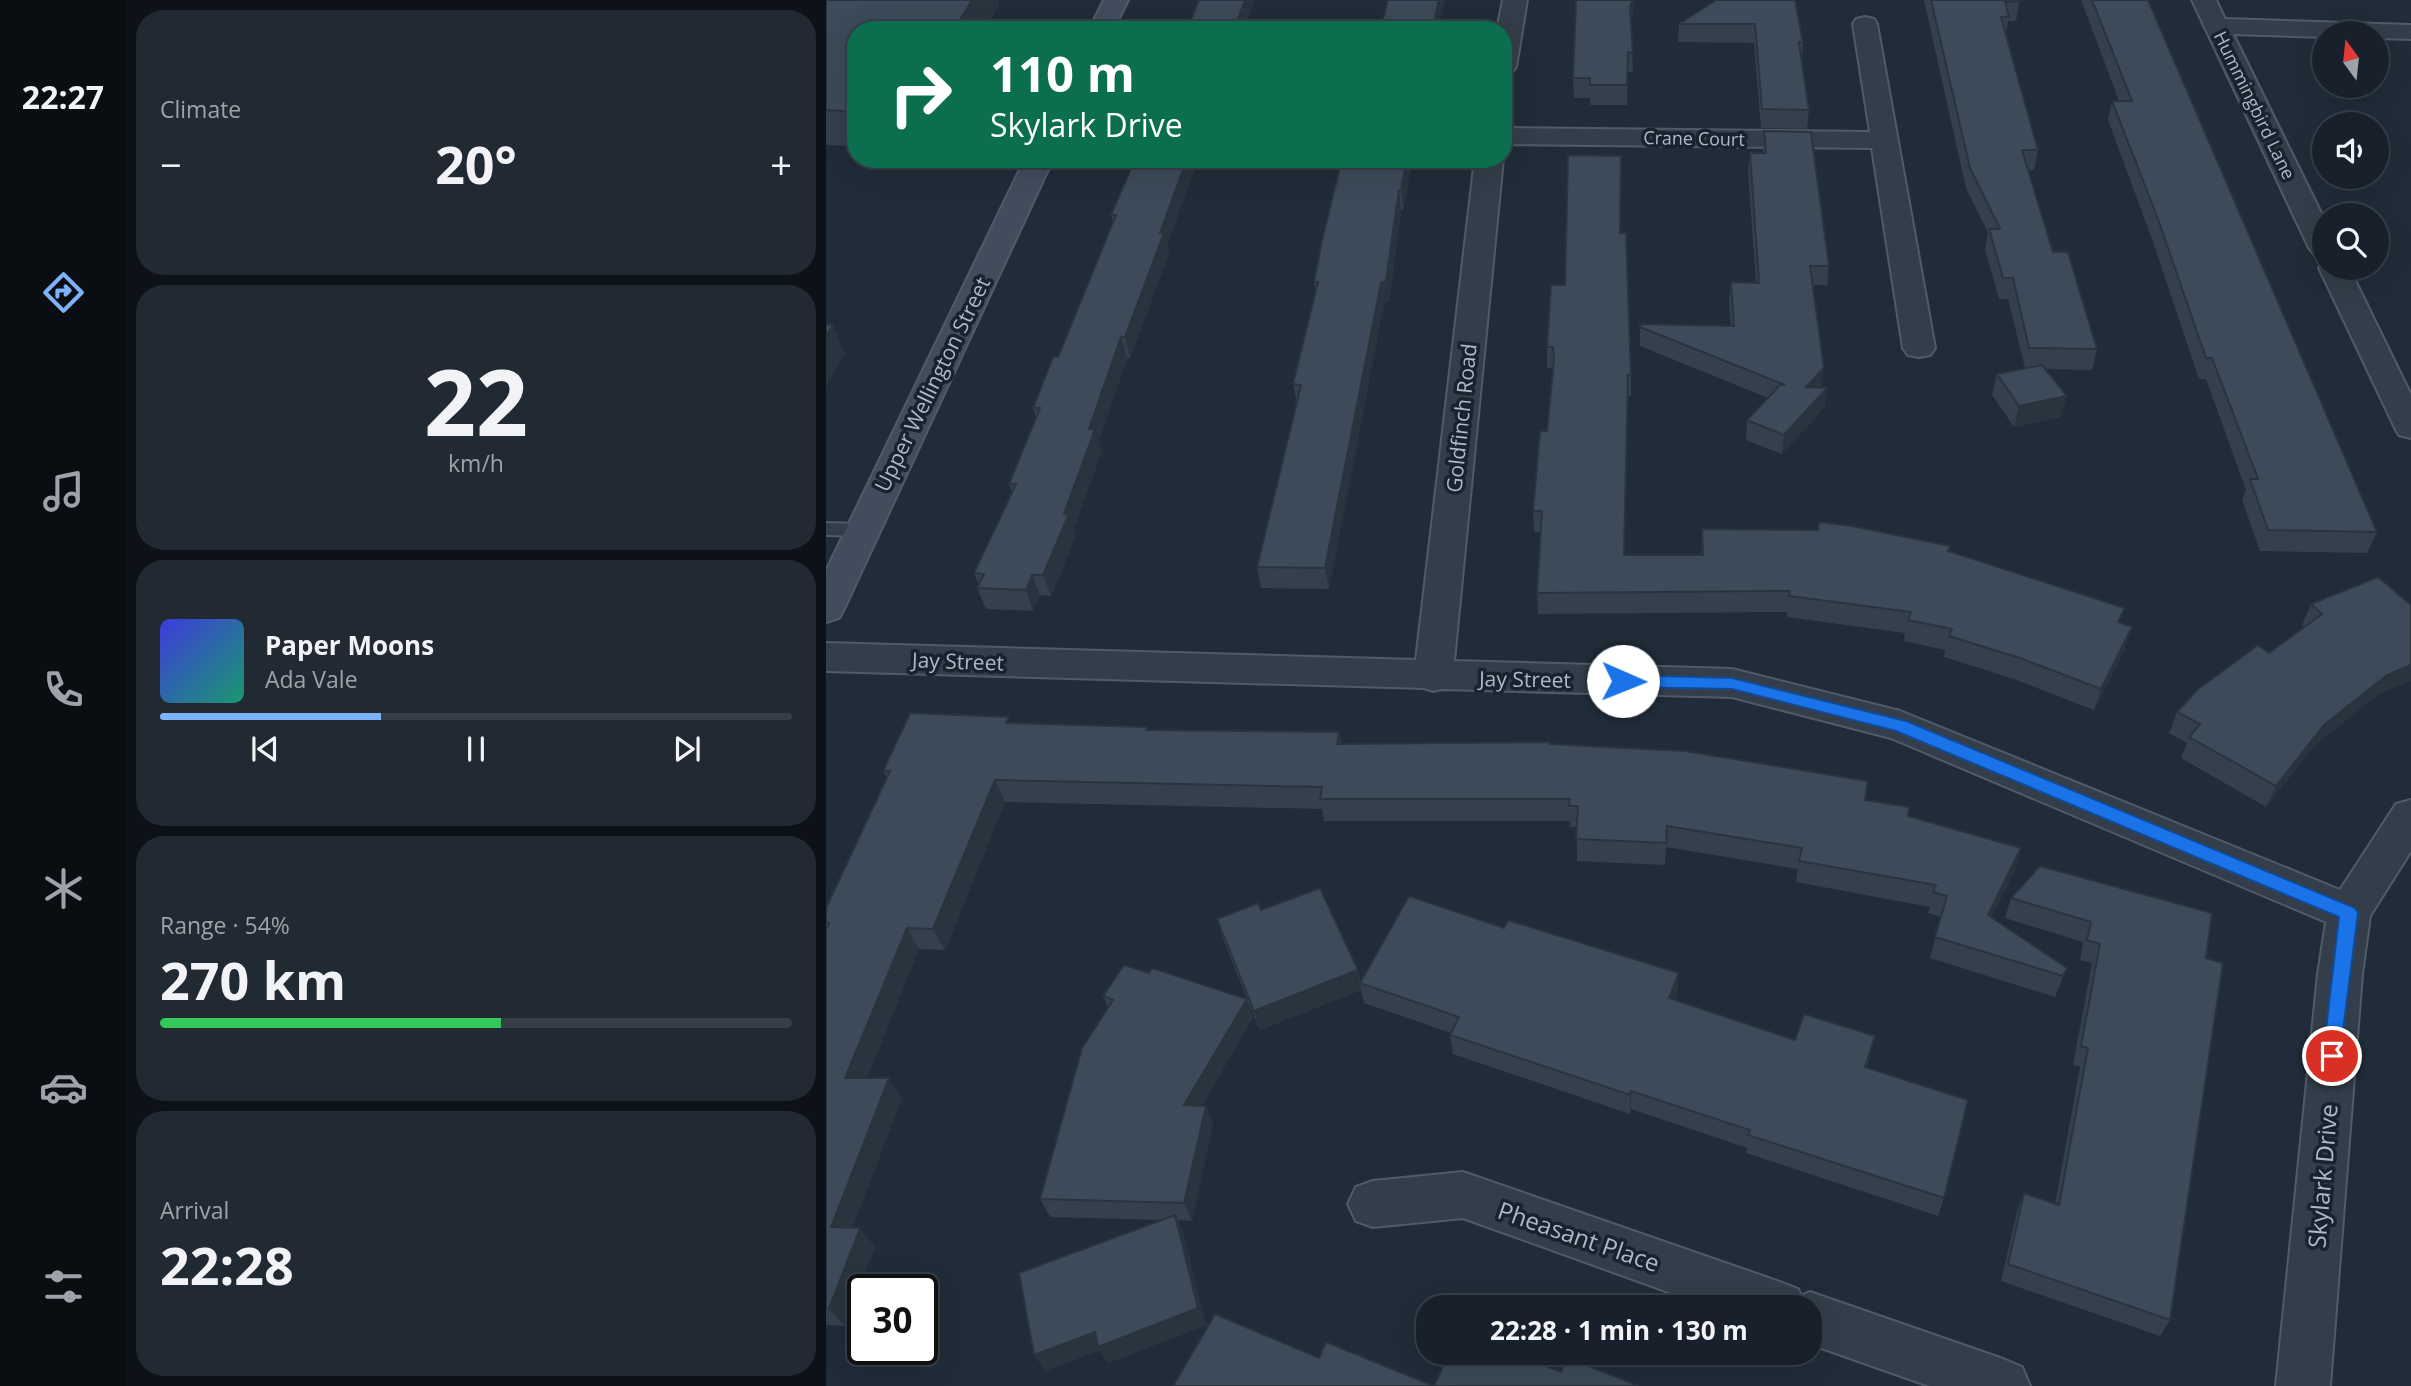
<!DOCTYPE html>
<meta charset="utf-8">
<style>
body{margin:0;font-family:"Open Sans",sans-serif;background:#212933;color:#f1f3f6;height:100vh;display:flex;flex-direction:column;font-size:26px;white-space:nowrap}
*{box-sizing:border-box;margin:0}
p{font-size:23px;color:#9fa3a9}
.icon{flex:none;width:38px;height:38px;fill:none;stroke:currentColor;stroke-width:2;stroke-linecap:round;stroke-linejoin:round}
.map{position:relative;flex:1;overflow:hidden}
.sheet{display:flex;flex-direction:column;gap:10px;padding:10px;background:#0d1218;width:700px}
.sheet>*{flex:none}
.hud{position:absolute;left:21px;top:21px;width:665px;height:147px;border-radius:28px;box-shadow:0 7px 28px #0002,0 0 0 2px #363e47;background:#0b6e4f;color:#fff;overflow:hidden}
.needle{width:46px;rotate:345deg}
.tools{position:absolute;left:1486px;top:21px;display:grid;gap:14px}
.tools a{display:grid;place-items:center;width:77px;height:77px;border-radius:50%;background:#18212b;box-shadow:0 7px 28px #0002,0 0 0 2px #363e47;font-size:35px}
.speed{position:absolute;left:21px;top:1274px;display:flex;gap:14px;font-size:35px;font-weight:700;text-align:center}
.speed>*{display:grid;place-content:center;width:91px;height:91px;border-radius:50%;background:#18212b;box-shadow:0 7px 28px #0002,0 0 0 2px #363e47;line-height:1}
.speed .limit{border:4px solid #111;border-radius:10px;background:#fff;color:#111}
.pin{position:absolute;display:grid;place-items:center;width:60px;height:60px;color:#fff;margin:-30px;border:4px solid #fff;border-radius:50%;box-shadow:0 2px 7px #0007}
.me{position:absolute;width:77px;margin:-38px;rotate:91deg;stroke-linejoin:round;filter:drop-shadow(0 0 5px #0008)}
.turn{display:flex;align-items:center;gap:24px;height:147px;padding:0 28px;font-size:32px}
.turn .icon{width:91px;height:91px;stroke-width:2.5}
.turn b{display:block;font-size:49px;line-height:60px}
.big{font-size:52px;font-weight:700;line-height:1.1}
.sheet .widget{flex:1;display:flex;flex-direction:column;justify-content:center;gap:10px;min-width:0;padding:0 24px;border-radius:28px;background:#212933}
.sheet .dial{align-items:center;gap:0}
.dial b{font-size:91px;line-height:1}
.song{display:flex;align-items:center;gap:21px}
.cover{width:84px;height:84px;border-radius:10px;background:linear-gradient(135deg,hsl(240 70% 55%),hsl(160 70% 35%))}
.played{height:7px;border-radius:4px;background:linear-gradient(90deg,#7db3fc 35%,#363e47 35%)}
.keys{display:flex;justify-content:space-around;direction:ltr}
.heat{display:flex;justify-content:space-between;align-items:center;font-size:38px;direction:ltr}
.charge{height:10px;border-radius:5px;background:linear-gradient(90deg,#34c759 54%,#363e47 0)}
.trip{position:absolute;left:590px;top:1295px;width:406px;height:70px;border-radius:28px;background:#18212b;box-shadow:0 7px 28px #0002,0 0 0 2px #363e47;font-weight:700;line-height:70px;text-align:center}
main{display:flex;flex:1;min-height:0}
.tab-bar{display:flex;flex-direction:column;width:126px;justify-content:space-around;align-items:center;background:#0a0d11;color:#9fa3a9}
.tab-bar .icon{width:49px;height:49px}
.tab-bar .active{color:#7db3fc}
.tab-bar b{font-size:32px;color:#f1f3f6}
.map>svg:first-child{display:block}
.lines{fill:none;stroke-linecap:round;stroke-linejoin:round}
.service-casing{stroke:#515b67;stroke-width:4}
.minor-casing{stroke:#515b67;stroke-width:4}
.secondary-casing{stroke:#515b67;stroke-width:4}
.service{fill:#333e4a;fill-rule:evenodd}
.minor{fill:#333e4a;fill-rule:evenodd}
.secondary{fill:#414d5d;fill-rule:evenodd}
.wall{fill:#34404d}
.shaded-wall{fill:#2a343e}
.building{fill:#3c4a59;stroke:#2a343e;stroke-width:2}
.route{fill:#1a73e8;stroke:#114b97;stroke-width:2}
.labels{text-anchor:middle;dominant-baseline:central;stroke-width:7;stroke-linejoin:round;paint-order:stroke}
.far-street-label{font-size:18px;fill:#aeb8c6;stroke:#19232e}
.street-label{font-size:21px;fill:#aeb8c6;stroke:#19232e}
.near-street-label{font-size:24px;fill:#aeb8c6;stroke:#19232e}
</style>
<main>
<nav class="tab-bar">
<b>22:27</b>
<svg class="icon active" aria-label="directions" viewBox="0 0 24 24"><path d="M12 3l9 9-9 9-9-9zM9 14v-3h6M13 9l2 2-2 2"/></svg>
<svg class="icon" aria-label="music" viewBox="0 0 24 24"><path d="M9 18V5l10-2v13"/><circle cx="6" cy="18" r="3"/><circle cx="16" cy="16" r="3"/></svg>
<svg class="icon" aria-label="phone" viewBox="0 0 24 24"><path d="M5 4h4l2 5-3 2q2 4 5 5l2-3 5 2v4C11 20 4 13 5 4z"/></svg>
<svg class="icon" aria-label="climate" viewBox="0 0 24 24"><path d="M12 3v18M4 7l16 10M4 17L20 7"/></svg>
<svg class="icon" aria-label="car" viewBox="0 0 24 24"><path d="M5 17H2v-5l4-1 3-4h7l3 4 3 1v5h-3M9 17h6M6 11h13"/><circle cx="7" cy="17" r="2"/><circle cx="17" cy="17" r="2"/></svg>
<svg class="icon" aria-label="filters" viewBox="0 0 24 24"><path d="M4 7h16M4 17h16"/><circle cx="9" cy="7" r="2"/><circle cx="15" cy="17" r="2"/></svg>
</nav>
<section class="sheet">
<div class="widget"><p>Climate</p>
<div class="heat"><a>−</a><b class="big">20°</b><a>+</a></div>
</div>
<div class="widget dial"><b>22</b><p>km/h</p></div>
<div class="widget">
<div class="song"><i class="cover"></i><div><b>Paper Moons</b><p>Ada Vale</p></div></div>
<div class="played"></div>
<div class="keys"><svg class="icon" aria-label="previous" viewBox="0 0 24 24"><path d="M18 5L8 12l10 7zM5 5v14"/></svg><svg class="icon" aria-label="pause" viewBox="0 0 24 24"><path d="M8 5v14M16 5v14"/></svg><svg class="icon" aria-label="next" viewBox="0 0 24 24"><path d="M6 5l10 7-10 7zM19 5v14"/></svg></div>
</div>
<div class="widget"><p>Range · 54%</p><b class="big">270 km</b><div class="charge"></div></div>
<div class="widget"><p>Arrival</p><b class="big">22:28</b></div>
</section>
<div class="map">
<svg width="1585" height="1386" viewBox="0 0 1585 1386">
<rect width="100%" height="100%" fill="#202c39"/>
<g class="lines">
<defs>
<path id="service" d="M0,523L35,524L44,530L35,536L0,535Z"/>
<path id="minor" d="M677,0H701L690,67L686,72L677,75V30H671Z
M1366,0H1390L1399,19L1585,25V39L1550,38V33H1498V37L1407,34L1498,219V257L1488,254L1483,248Z
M1039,17L1048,19L1051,24L1109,348L1104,355L1093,357L1082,355L1077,348L1046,148L677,144V128L1044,132L1027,24L1030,19Z
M649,159H677L628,661L906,669L1074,711L1514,890L1570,804L1585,800V851L1544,916L1536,974L1504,1386H1450L1492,974L1500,922L1065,738L906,697L615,689L607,691L598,688L0,671V643L590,660Z
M1498,262V268H1523L1585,395V438L1573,435L1569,428L1493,268Z
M637,1172L954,1282L972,1289L975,1296L984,1292L1177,1359L1196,1367L1204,1386H1103L984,1344V1307H884L637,1218L547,1227L530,1221L522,1204L530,1187L547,1181Z"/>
<path id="secondary" d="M278,0H302L287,30H263Z
M199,159H227L18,609L13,618L0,622V571Z"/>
</defs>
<use href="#service" class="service-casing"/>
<use href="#minor" class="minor-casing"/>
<use href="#secondary" class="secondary-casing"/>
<use href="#service" class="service"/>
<use href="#minor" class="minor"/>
<use href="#secondary" class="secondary"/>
</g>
<path class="wall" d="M0,0H172L173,5L158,30H30V146L0,145Z
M750,0H809L805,22L807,72H802L801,105H764V98H748L747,78Z
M890,0L977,42L976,61L983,110L981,129L935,128L928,43L852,42L853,24Z
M1098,0H1193V2L1190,21H1182L1180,34L1212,150L1208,170H1202L1227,252L1271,349L1266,370L1220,369L1235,417L1188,427L1166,395L1171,374L1199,368L1182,299H1173L1159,249L1162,233L1140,188Z
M1255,0H1322L1551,532L1541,553L1434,551L1416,500L1420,490L1380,379H1373L1326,239L1282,120L1286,101H1293Z
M938,131L1003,266L1001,285H987L995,387L999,407L956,454L920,440L921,420L942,398L814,346V327L905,326L903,301L905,282L930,283L922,171L924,153H937Z
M309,159H372L341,246L343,253L304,358H301L273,440L276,450L248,528L250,535L225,596L214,595L207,611L160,609L151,588L153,585L148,573L186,492L183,484L210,418L207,408L232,357L287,223L285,215Z
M516,159H587L577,210H575L563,301L558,303L503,589L435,588L431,567L471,403L467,384L490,292L488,282Z
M794,233L805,375V396H802L798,555H875L876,529L1123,551L1294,623L1299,648L1268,710L1188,679L1118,657L1119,650L1078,641L1079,633L961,617V612L712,614L711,593L715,532H708L707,511L721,431L727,368H721V347L739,285Z
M1552,577L1551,695L1488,746L1440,807L1355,758L1361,743L1343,733L1351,712L1443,653L1478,627L1476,625L1485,604Z
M185,723L321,727L323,730L513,732L516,744H724L1039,800L1082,816L1195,848L1189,870L1165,917L1241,968L1229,997L1104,958L1115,917L1102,913L1104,907L970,882L972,869L840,847L839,865L751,861V827H744V821H498L496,809L179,802L119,950L93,949L41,1078L76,1098L26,1228L49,1247L19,1326L0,1325V908L61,778L57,771Z
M1214,866L1380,958L1344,1320L1334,1336L1175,1281L1191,1211L1198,1193L1229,1204L1254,1067L1247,1065L1266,963L1254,960L1257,942L1179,918L1185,898Z
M435,910L532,970L535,982L852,993L849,1000L969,1040L1049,1036L1041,1067L1118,1198L1112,1216L920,1153L921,1148L805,1109L804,1114L627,1054L624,1035L625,1033L538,1003L535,990L434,1030L421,999L427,1018L376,1105L380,1106L387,1124L366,1221L352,1220L357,1232L380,1325L282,1363L274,1350L219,1371L335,1220L224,1217L214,1199L282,1007L277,996L323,973L421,999L397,939L391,919Z"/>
<path class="shaded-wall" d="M146,0H172L173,5L158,30H128Z
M419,0H429L418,30H408Z
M613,0H619L612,30H606Z
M806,0H809L804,27V8Z
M361,159H372L341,246L343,253L304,358L299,337L334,233Z
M581,159H587L577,210L575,190Z
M573,190L575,210L563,301L558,303L503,589L499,568Z
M7,325L19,354L0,387V336Z
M295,337L301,358L273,440L276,450L248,528L250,535L225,596L217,575L238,514L263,429Z
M998,368L995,387L978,406L980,387Z
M1001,388L999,407L956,454L958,435Z
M1241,396L1235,417L1188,427L1193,406Z
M206,575L214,595L207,611L200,590Z
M1306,627L1299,648L1268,710L1275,689Z
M1585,665V681L1551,695L1488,746L1440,807L1450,786L1498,725L1561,675Z
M513,732L518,754L511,744Z
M169,780L179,802L119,950L107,929Z
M1195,848L1189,870L1156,936L1162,915Z
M81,928L93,949L33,1098L19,1078Z
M532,970L535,990L434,1030L428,1011Z
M853,973L852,993L842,1018L843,998Z
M421,999L427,1018L365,1123L358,1105Z
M1049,1036L1044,1055L1035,1086L1039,1067Z
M63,1078L76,1098L20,1245L5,1227Z
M805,1091V1109L804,1114V1095Z
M380,1106L387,1124L366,1221L358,1203Z
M349,1215L357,1232L380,1325L282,1363L274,1350L219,1371L208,1355Z
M34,1228L49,1247L19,1326L3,1309Z"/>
<path class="building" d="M0,0H146L128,30H30V112L0,110Z
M373,0H419L408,30H361Z
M562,0H613L606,30H554Z
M750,0H806L804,8L807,53L802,52L801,85H764V78H747Z
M890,0H969L977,42H973L983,110L936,109L929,24H853Z
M1105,0H1193V2H1179L1183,17H1175L1212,150H1196L1227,252H1242L1271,349L1203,348L1187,278H1177L1163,229H1174L1144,168Z
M1266,0H1322L1551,532L1442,530L1424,479H1432L1386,358H1380L1332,219L1286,101H1306Z
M938,131L985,132L1003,266H984L998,368L980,387L1001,388L958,435L921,420L954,385H959L814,327V324L908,326L905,282L933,283L924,153H940Z
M742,155L795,156L794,233H800L805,375H802L798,555H877L876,529L992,530L993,522L1026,526L1124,546L1122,551L1299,608L1292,622L1306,627L1275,689L1194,658L1123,636L1126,629L1082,620L1085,612L963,596L964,591L711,593L716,511H707L714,431H721L728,359L727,347H721L725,285H739Z
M309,159H361L334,233H338L299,337H295L263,429H269L238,514H243L217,575H206L200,590L151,588L158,574L148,573L190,484H183L214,408H207L227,357H232L290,215H285Z
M516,159H581L575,190H573L560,281L555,283L499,568L431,567L475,385L467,384L492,282H488L496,240Z
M0,324L7,325L0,336Z
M1216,365L1241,396L1193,406L1171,374Z
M1552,577L1585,605V665L1561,675L1498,725L1450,786L1363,737L1374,724L1351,712L1371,690L1432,645L1443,653L1496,614L1485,604Z
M84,713L183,717L180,723L321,727L320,730L513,732L511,744L724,742V744L859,751L1042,781L1039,800L1083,807L1082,816L1195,848L1162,915L1241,968L1237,976L1109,937L1121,896L1107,892L1110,885L973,861L976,848L841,826L840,843L750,839L752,806H743L744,799H494L496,787L169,780L107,929L81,928L19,1078H63L5,1227L34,1228L3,1309L0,1308V929L3,923H0V908L64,771H57Z
M1214,866L1386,913L1380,958L1397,963L1344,1320L1182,1264L1198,1193L1233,1205L1262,1048L1255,1046L1274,944L1261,940L1265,922L1185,898Z
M494,888L532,970L428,1011L391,919L432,903L435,910Z
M583,896L678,928L682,920L853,973L843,998L969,1040L978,1014L1049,1036L1039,1067L1142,1100L1118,1198L922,1135L924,1130L805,1091L804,1095L624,1035L633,1017L534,983Z
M298,965L323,973L326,968L421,999L358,1105L380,1106L358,1203L214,1199L256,1048L287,1000L277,996Z
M349,1215L372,1308L272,1347L269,1332L208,1355L193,1273Z
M389,1314L493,1358L500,1342L608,1386L623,1353H687L735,1372L740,1357L813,1386H347Z"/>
<path class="route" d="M797,675L906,678L1080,721L1529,908L1532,913L1513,1062L1506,1065L1500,1062L1497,1056L1513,917L1070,731L906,689L797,687L789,681Z"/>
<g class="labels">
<g class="far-street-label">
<text transform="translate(1429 105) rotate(64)">Hummingbird Lane</text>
<text transform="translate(868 138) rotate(1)">Crane Court</text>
</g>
<g class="street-label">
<text transform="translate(106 384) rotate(-64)">Upper Wellington Street</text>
<text transform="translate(635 418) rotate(-84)">Goldfinch Road</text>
<text transform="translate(132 661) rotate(2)">Jay Street</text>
<text transform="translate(699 679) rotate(1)">Jay Street</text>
</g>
<g class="near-street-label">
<text transform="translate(1496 1176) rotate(-85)">Skylark Drive</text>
<text transform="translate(753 1236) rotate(19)">Pheasant Place</text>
</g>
</g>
</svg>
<div class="tools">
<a><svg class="needle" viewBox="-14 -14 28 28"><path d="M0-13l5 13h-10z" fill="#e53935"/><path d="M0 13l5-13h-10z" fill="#9fa3a9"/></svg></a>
<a><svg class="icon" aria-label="sound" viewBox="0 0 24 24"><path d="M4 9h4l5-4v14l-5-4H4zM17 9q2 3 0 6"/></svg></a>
<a><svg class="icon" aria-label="search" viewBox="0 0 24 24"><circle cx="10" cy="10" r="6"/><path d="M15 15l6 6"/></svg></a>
</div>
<div class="speed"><div class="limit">30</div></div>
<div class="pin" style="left:1506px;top:1056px;background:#d93025"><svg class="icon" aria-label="arrive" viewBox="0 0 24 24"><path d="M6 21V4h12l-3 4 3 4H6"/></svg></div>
<svg class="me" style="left:797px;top:681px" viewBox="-20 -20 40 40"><circle r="19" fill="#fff"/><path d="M0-13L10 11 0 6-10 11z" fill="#1a73e8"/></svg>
<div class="trip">22:28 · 1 min · 130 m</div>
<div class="hud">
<div class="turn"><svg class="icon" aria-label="right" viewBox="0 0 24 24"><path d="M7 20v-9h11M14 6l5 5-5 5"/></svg><div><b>110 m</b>Skylark Drive</div></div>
</div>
</div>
</main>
